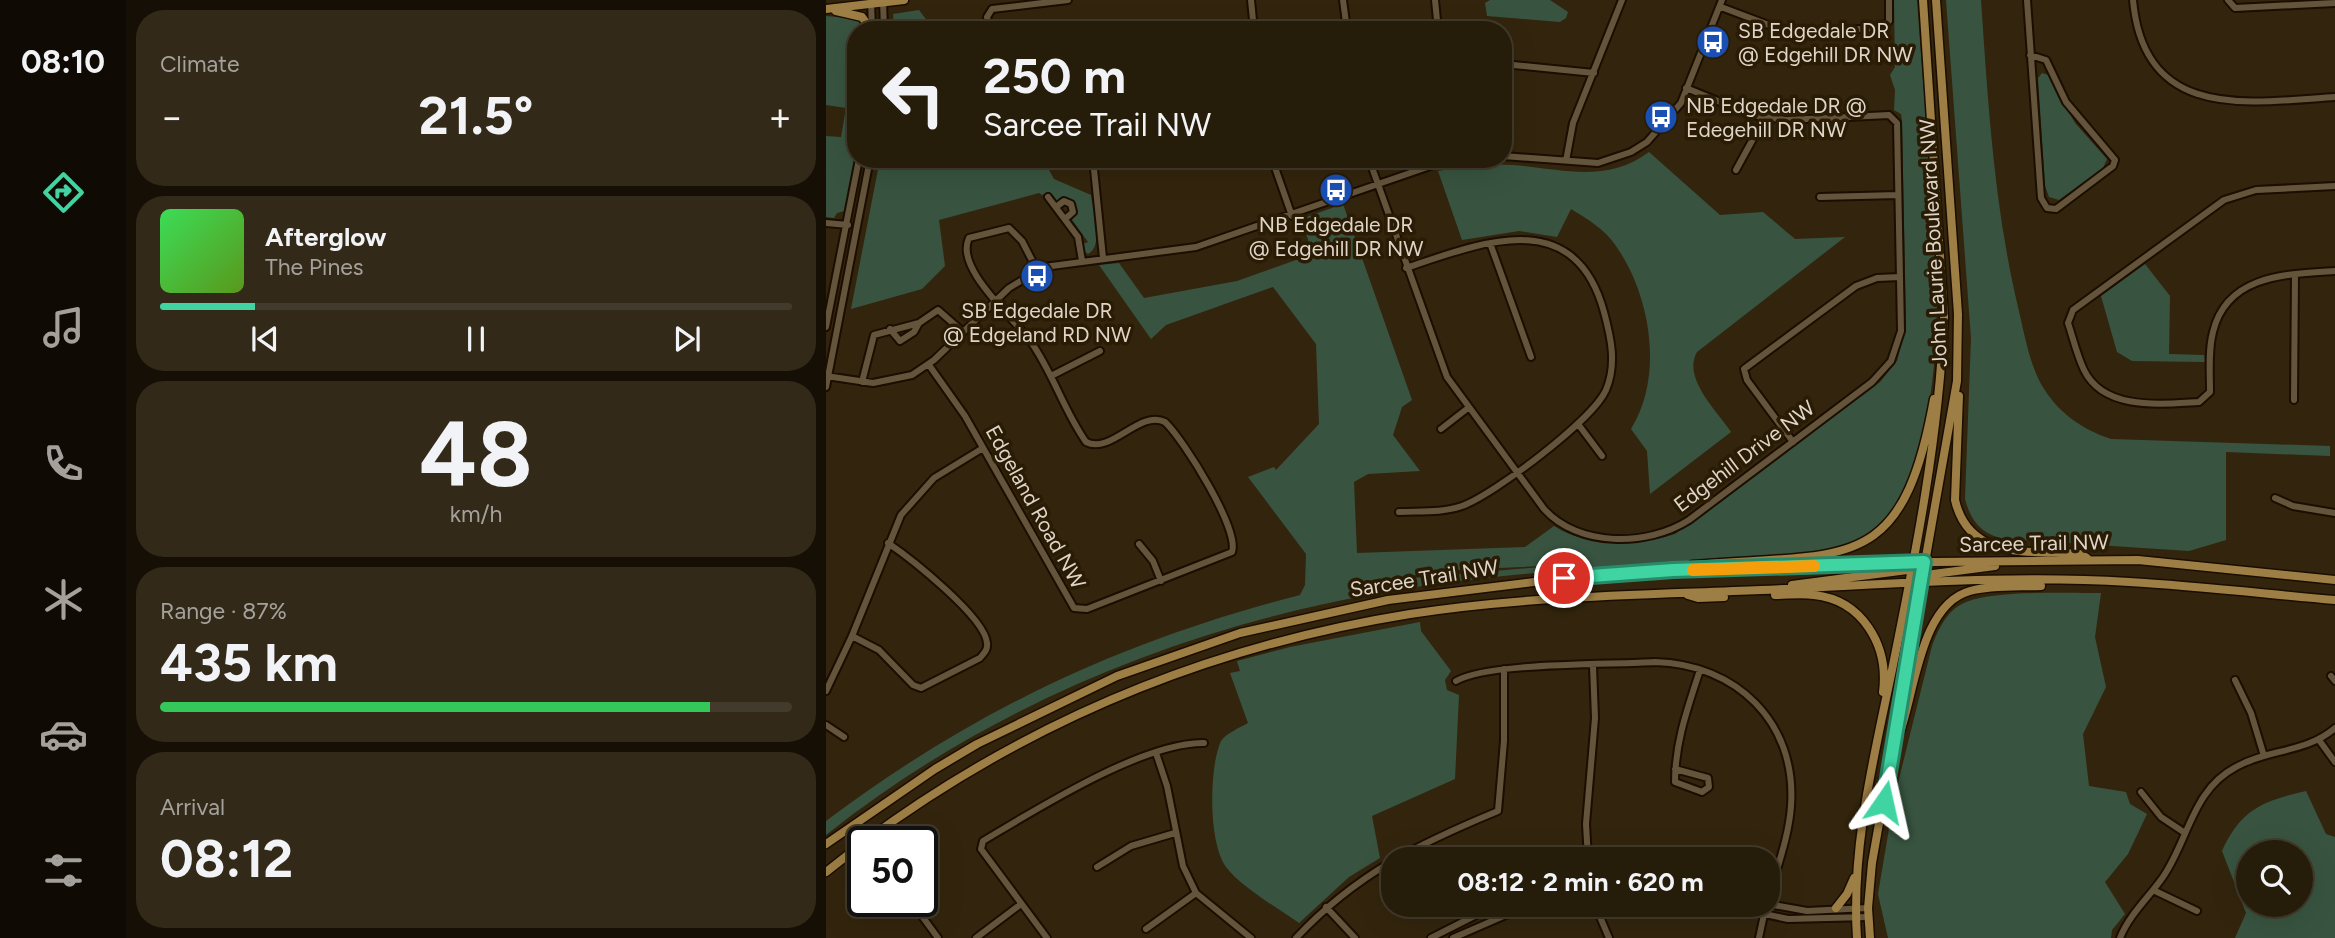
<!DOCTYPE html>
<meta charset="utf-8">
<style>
body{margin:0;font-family:Figtree,sans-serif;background:#322918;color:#f1f3f6;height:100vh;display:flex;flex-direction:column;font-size:26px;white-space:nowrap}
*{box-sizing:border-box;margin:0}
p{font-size:23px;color:#a4a19c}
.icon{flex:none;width:38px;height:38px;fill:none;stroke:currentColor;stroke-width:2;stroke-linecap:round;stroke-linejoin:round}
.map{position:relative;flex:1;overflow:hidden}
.details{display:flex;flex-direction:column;gap:10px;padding:10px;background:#150f06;width:700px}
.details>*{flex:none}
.hud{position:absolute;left:21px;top:21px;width:665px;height:147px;border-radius:28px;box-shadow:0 7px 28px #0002,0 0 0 2px #423a2b;background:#261c0a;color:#f1f3f6;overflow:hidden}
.controls{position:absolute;left:1410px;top:840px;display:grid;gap:14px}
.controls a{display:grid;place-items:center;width:77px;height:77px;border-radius:50%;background:#261c0a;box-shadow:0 7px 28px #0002,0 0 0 2px #423a2b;font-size:35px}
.speed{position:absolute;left:21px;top:826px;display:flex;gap:14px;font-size:35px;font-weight:700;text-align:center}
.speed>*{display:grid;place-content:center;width:91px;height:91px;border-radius:50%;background:#261c0a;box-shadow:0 7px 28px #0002,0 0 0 2px #423a2b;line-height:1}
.speed .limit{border:4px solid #111;border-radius:10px;background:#fff;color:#111}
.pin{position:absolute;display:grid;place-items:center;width:60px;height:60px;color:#fff;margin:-30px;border:4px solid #fff;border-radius:50%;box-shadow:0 2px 7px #0007}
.me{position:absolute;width:77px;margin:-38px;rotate:11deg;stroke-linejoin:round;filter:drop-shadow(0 0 5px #0008)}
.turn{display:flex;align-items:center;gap:24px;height:147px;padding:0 21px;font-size:32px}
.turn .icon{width:91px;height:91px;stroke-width:2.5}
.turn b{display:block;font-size:49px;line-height:60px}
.big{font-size:52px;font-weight:700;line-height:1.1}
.details .card{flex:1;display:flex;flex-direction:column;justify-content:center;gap:10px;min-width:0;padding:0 24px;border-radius:28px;background:#322918}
.details .dial{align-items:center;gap:0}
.dial b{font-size:91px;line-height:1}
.song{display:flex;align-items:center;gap:21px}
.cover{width:84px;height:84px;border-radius:10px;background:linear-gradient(135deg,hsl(130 70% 55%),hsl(90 70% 35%))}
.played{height:7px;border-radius:4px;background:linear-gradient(90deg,#3fd4a2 15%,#423a2b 15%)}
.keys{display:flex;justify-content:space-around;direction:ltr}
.heat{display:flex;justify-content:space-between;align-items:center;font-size:38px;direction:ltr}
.charge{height:10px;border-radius:5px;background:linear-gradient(90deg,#34c759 87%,#423a2b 0)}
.trip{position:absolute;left:555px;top:847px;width:399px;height:70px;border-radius:28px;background:#261c0a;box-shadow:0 7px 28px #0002,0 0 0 2px #423a2b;font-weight:700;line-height:70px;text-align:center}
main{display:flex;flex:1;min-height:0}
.tabs{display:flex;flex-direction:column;width:126px;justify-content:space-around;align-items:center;background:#0f0b04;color:#a4a19c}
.tabs .icon{width:49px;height:49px}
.tabs .active{color:#3fd4a2}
.tabs b{font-size:32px;color:#f1f3f6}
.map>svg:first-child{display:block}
.green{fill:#385440;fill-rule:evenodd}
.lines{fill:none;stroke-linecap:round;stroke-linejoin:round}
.minor-casing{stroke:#1b0d00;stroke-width:10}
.major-casing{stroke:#1b0d00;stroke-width:11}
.minor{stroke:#64543c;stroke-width:6}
.major{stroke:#9d7e44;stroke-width:8}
.route-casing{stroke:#298a69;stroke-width:18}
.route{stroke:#3fd4a2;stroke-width:12}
.slow{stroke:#f59e0b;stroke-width:12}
.labels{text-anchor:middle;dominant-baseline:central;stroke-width:7;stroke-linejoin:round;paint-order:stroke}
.poi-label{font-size:21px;fill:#ded4c7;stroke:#291b04;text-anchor:start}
.street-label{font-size:21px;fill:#ded4c7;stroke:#291b04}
</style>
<main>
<nav class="tabs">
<b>08:10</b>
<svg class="icon active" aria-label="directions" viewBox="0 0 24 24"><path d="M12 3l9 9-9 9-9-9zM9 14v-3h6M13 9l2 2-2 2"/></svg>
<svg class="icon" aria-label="music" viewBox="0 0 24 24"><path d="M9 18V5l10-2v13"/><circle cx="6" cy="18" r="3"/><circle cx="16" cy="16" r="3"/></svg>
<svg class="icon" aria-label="phone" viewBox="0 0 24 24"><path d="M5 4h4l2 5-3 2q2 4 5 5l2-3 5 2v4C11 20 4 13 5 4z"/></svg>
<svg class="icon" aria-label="climate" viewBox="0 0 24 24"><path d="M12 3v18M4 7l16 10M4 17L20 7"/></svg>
<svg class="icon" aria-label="car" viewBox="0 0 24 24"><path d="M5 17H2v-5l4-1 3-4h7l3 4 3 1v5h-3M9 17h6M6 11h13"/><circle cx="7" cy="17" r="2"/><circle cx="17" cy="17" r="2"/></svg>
<svg class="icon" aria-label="filters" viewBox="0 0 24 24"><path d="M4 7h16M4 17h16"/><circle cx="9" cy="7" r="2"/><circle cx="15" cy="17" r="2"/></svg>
</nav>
<section class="details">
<div class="card"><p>Climate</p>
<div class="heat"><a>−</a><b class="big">21.5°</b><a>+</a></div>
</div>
<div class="card">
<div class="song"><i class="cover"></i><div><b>Afterglow</b><p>The Pines</p></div></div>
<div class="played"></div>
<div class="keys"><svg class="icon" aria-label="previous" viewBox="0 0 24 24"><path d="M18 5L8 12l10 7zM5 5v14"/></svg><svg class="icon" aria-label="pause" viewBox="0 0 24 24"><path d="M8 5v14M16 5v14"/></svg><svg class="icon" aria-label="next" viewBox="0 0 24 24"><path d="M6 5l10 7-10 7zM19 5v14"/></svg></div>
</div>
<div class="card dial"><b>48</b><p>km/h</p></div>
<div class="card"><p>Range · 87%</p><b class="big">435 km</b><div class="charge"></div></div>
<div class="card"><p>Arrival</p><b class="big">08:12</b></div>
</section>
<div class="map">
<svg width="1509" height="938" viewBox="0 0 1509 938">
<rect width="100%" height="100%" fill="#33250d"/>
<path class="green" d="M664,0H724L742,12L740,18L734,22L661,16L659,3Z
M1068,0H1091C1095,59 1100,117 1105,176C1113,284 1119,393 1078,496L1075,495L1076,499C1056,528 1041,538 1008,550C889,564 769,565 650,579C415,605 186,687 0,835V821C146,711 297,640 474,595L479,585L480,554L422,477L448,467L450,470L493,424L490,344L447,287L340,325L325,339L273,265L293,263L318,298L411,281L487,254L475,219L517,204L586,400L576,407L567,435L594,471L542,474L528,482L531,553L699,547L728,526C763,548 810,546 849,534L1054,382L1071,361L1080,326L1076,120L1075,114L1068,110L1069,90L1064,75L1069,67ZM738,565L552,581L551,580L629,570Z
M1120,0H1155C1162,103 1168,206 1192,307C1198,332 1203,362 1215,384C1231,412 1255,429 1285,439L1504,446V456L1400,452V540L1363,551L1181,539C1157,536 1145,522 1139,499L1145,338Z
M93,10L108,30H68L67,14Z
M0,16L32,19L40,30H30V156L18,211L11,213L8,218L0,217V136L15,137L20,108L0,105Z
M1216,73L1222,75L1249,123L1281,159L1277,168L1233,200L1223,197L1219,186L1212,78Z
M823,152L894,215L937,212L969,239L1019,237L871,352C856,378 891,411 905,432L824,494L821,451L805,429C838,376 825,296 790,246C779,229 761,219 745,209L731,237L693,231L636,240L612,171C636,167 662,163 687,165C736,169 780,184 823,152Z
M54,159H217L228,179L265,195C267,212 278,246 262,254L259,252L257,244L262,242L246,220L251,210L248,202L240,199L231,201L224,192L216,195L213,193L113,220L119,266L96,289L25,309Z
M1319,264L1344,296L1343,354L1378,355L1379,362L1306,361L1291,352L1275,296Z
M1275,593L1269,637L1280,687L1257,734L1263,786L1300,792L1304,804L1321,814L1302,854L1279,882L1299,914L1286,930L1285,938H1062L1052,894L1068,799L1106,646C1112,630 1121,610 1138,603C1165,590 1242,593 1275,593Z
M594,622L595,631L625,671L619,680L621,690L633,695L629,779L546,816L554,858L523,877L473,923C452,908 415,887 400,867C382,842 383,767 395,741C399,734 415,727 422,723L404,673L414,671L411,661L464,647Z
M1480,791L1500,834L1509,837V938H1409L1420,913L1396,851C1415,809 1437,801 1480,791ZM1423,852H1475V905H1423Z"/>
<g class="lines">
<defs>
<path id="minor" d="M45,0L46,30
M57,0L58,30
M425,0L428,30
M517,0L521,30
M609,0L612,30
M1201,0L1215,198L1221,208L1230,209L1287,166L1289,160L1240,102L1220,60L1204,55
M1307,0C1318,121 1421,103 1509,97
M1402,0L1409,8L1509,3
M895,7L964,33L1053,28L1063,21V0
M164,30L161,17L166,9L242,0
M677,64L768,73
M677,156L772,163L805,152L821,142L855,103L896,0
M267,159L277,258
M446,159L466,216
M543,159L621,377L718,509C752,547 821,547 863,520L1046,382L1065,361L1075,331L1071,123L1063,115L960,120L926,115L860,88
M740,161L747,123L796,0
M910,170L939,117
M1509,186L1430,190L1398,200L1247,310L1242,323C1247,338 1251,355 1258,370C1278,411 1335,404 1373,402L1384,392C1384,372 1382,351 1387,332C1401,274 1462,274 1509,271
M222,197L252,237L256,261
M994,197L1072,195
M230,207L238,201L245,204L247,212L239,219
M0,223L22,225
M664,243L705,357
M0,327L33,159
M64,329L74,341L88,332L93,323
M103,365L139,416L248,608L261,609L406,552C414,530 358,440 339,422C314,409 285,455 260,442C238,411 227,373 205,342C188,318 128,268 143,238L183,228L196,241L211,270
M0,376L47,383L86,375L108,360L183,288L218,267L370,247L613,163L633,159
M225,376L274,351
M36,382L48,335L93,323L112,310L137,332
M0,387L44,159
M1468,400L1469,274
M752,424L776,456
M615,429L642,408
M967,442L921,380L918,369L1030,286L1051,278L1074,277
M1449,498L1467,506L1509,513
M573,512C594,511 616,513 636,506C667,495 767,420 780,390C791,364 785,338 778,312C749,205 657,242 580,268
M313,544L327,561L335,581
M26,636L53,650L87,685L95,688L154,658C158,653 162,650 161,643C159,617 84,558 62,543
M1505,676L1509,681
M1409,680L1425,713L1438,756
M630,681C664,662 784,665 829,662C910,664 971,722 965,806C963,837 950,870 942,900
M0,691L26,636L75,515L108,478L157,448
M0,725L18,737
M1493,740L1509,762
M330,753L341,786L357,866L370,893L425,938
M849,769L882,778L883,787L876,792L849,782C849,742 862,707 874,670
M1315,792L1335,817L1359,833
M762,859L760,824L769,718L767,666
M271,867L305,846L349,833
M1327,890L1371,911
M85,901L112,938
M942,904L981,911L1042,908
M769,905L783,938
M897,905L962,919L1042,917
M500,907L529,938
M320,929L370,893
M150,938L195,904
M221,938L155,849L157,841C211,809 317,742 378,743
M470,938C530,874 592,844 672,811L678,741V669
M605,938L670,905
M627,938L703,905
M933,938L940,905
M1294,938C1303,915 1323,897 1337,877C1363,839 1366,790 1410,767C1442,749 1480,753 1509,728"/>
<path id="major" d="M0,9L78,0
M10,11L36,17L45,30
M1133,396L1129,500C1143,561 1204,550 1254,554L1261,558
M866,565C1021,552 1076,577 1108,399
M1092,576L1169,566
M966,585L1089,569
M862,595L872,598L898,597
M949,595C962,595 975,593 988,595C1036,600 1063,645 1057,692
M1074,732C1089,690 1095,604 1144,591C1166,585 1192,587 1215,586
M38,842C200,722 384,646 584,614C700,596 818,595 935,590C1057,585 1181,574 1303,582C1372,586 1440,594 1509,600
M0,844L109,769L151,744L291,676L414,633L562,600L764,575L1109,562L1312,560L1509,580
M0,872L37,843
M1010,908L1021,894L1028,878
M1031,938C1025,848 1048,757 1066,670C1090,552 1113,437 1118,317L1097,0
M1044,938L1042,908L1046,863L1131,381L1132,314L1110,0"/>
</defs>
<use href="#minor" class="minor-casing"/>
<use href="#major" class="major-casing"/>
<use href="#minor" class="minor"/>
<use href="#major" class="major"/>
</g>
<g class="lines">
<defs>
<path id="route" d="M738,578L847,570L1098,562L1058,802"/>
</defs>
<use href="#route" class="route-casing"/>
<use href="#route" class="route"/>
<path class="slow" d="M867,570L988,566"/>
</g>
<defs>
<symbol id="bus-disc" viewBox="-11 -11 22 22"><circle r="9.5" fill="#1a4fb4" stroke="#291b04"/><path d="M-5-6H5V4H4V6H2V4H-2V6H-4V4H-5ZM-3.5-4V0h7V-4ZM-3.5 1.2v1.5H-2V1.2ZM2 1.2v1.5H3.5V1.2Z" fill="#fff"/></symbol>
</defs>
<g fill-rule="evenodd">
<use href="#bus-disc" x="868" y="23" width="38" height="38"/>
<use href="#bus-disc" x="816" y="98" width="38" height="38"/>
<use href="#bus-disc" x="491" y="171" width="38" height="38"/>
<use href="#bus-disc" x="192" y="257" width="38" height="38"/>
</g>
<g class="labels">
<g class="poi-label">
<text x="912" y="30">SB Edgedale DR<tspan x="912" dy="24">@ Edgehill DR NW</tspan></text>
<text x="860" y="105">NB Edgedale DR @<tspan x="860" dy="24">Edegehill DR NW</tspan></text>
<text x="510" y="224" text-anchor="middle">NB Edgedale DR<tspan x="510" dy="24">@ Edgehill DR NW</tspan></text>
<text x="211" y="310" text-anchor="middle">SB Edgedale DR<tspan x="211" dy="24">@ Edgeland RD NW</tspan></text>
</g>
<g class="street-label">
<text transform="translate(1107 243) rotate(-93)">John Laurie Boulevard NW</text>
<text transform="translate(918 456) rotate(-37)">Edgehill Drive NW</text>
<text transform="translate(210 507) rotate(61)">Edgeland Road NW</text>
<text transform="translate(1208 543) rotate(-1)">Sarcee Trail NW</text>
<text transform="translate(598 578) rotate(-9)">Sarcee Trail NW</text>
</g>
</g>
</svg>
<div class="controls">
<a><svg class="icon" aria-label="search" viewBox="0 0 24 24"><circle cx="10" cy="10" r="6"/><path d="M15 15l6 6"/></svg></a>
</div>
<div class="speed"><div class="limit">50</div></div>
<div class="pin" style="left:738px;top:578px;background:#d93025"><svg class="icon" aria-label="arrive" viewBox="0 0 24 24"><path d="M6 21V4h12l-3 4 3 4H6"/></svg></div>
<svg class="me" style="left:1058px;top:802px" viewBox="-20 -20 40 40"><path d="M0-17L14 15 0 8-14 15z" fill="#3fd4a2" stroke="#fff" stroke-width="4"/></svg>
<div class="trip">08:12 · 2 min · 620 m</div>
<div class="hud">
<div class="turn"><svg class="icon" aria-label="left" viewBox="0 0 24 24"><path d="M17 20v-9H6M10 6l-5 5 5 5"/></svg><div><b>250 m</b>Sarcee Trail NW</div></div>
</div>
</div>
</main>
